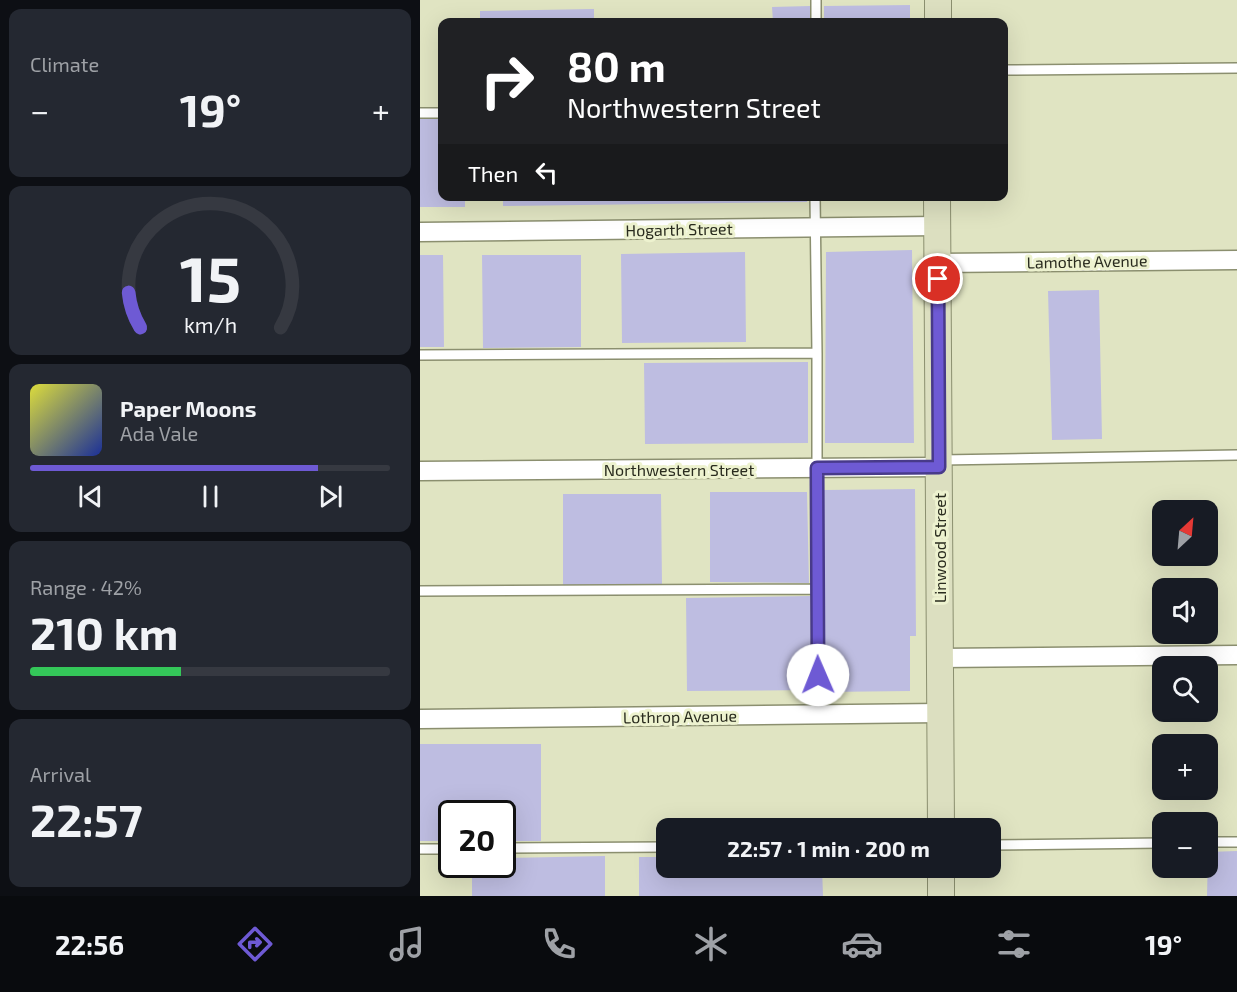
<!DOCTYPE html>
<meta charset="utf-8">
<style>
body{margin:0;font-family:"Exo 2",sans-serif;background:#242831;color:#f1f3f6;height:100vh;display:flex;flex-direction:column;font-size:22px;white-space:nowrap}
*{box-sizing:border-box;margin:0}
p{font-size:20px;color:#9ea1a6}
.icon{flex:none;width:33px;height:33px;fill:none;stroke:currentColor;stroke-width:2;stroke-linecap:round;stroke-linejoin:round}
.map{position:relative;flex:1;overflow:hidden}
.drawer{display:flex;flex-direction:column;gap:9px;padding:9px;background:#0d0f14;width:420px}
.drawer>*{flex:none}
.banner{position:absolute;left:18px;top:18px;width:570px;height:183px;border-radius:12px;box-shadow:0 6px 24px #0002;background:#202124;color:#fff;overflow:hidden}
.needle{width:39px;rotate:26deg}
.tools{position:absolute;left:732px;top:500px;display:grid;gap:12px}
.tools a{display:grid;place-items:center;width:66px;height:66px;border-radius:12px;background:#171b24;box-shadow:0 6px 24px #0002;font-size:30px}
.speed{position:absolute;left:18px;top:800px;display:flex;gap:12px;font-size:30px;font-weight:700;text-align:center}
.speed>*{display:grid;place-content:center;width:78px;height:78px;border-radius:50%;background:#171b24;box-shadow:0 6px 24px #0002;line-height:1}
.speed .limit{border:3px solid #111;border-radius:9px;background:#fff;color:#111}
.pin{position:absolute;display:grid;place-items:center;width:51px;height:51px;color:#fff;margin:-26px;border:3px solid #fff;border-radius:50%;box-shadow:0 2px 6px #0007}
.me{position:absolute;width:66px;margin:-33px;rotate:359deg;stroke-linejoin:round;filter:drop-shadow(0 0 4px #0008)}
.turn{display:flex;align-items:center;gap:21px;height:126px;padding:0 30px;font-size:27px}
.turn .icon{width:78px;height:78px;stroke-width:2.5}
.turn b{display:block;font-size:42px;line-height:51px}
.then{display:flex;align-items:center;height:57px;padding:0 30px;background:#0003;gap:12px;font-size:22px}
.big{font-size:45px;font-weight:700;line-height:1.1}
.drawer .card{flex:1;display:flex;flex-direction:column;justify-content:center;gap:9px;min-width:0;padding:0 21px;border-radius:12px;background:#242831}
.drawer .dial{align-items:center;gap:0}
.dial svg{height:156px;overflow:visible;fill:none;stroke:#363941;stroke-width:7;stroke-linecap:round;text-anchor:middle}
.dial text{fill:#f1f3f6;stroke:none}
.song{display:flex;align-items:center;gap:18px}
.cover{width:72px;height:72px;border-radius:9px;background:linear-gradient(135deg,hsl(60 70% 55%),hsl(230 70% 35%))}
.played{height:6px;border-radius:3px;background:linear-gradient(90deg,#6e5ad4 80%,#363941 80%)}
.keys{display:flex;justify-content:space-around;direction:ltr}
.heat{display:flex;justify-content:space-between;align-items:center;font-size:33px;direction:ltr}
.charge{height:9px;border-radius:4px;background:linear-gradient(90deg,#34c759 42%,#363941 0)}
.trip{position:absolute;left:236px;top:818px;width:345px;height:60px;border-radius:12px;background:#171b24;box-shadow:0 6px 24px #0002;font-weight:700;line-height:60px;text-align:center}
.tabs{display:flex;height:96px;justify-content:space-around;align-items:center;background:#090b0e;color:#9ea1a6}
.tabs .icon{width:42px;height:42px}
.tabs .on{color:#6e5ad4}
.tabs b{font-size:27px;color:#f1f3f6}
main{display:flex;flex:1;min-height:0}
.map>svg:first-child{display:block}
.green{fill:#bebde1}
.lines{fill:none;stroke-linecap:round;stroke-linejoin:round}
.lane-casing{stroke:#8b8f6f;stroke-width:12}
.street-casing{stroke:#8b8f6f;stroke-width:21}
.secondary-casing{stroke:#8b8f6f;stroke-width:28}
.lane{stroke:#fff;stroke-width:9}
.street{stroke:#fff;stroke-width:18}
.secondary{stroke:#dcdfc0;stroke-width:26}
.route-casing{stroke:#483a8a;stroke-width:15}
.route{stroke:#6e5ad4;stroke-width:10}
.labels{text-anchor:middle;dominant-baseline:central;stroke-width:6;stroke-linejoin:round;paint-order:stroke}
.street-label{font-size:16px;fill:#292b1e;stroke:#edf2cf}
</style>
<main>
<section class="drawer">
<div class="card"><p>Climate</p>
<div class="heat"><a>−</a><b class="big">19°</b><a>+</a></div>
</div>
<div class="card dial"><svg viewBox="0 0 100 80">
<path d="M14 69A42 42 0 1 1 86 69"/>
<path d="M14 69A42 42 0 0 1 8 51" stroke="#6e5ad4"/>
<text x="50" y="56" font-size="32" font-weight="700">15</text>
<text x="50" y="72" font-size="11">km/h</text>
</svg></div>
<div class="card">
<div class="song"><i class="cover"></i><div><b>Paper Moons</b><p>Ada Vale</p></div></div>
<div class="played"></div>
<div class="keys"><svg class="icon" aria-label="previous" viewBox="0 0 24 24"><path d="M18 5L8 12l10 7zM5 5v14"/></svg><svg class="icon" aria-label="pause" viewBox="0 0 24 24"><path d="M8 5v14M16 5v14"/></svg><svg class="icon" aria-label="next" viewBox="0 0 24 24"><path d="M6 5l10 7-10 7zM19 5v14"/></svg></div>
</div>
<div class="card"><p>Range · 42%</p><b class="big">210 km</b><div class="charge"></div></div>
<div class="card"><p>Arrival</p><b class="big">22:57</b></div>
</section>
<div class="map">
<svg width="817" height="896" viewBox="0 0 817 896">
<rect width="100%" height="100%" fill="#e0e4c2"/>
<path class="green" d="M490,5V22H404V6Z
M390,6L391,22H353L352,7Z
M174,9V22H60V11Z
M0,119H22V196L45,197V207H0Z
M387,197V202L83,206V196Z
M492,250L494,443H405L406,252Z
M325,252L326,342L202,343L201,254Z
M0,255H23L24,347H0Z
M62,255H161V347L63,348Z
M679,290L682,439L632,440L628,291Z
M388,362V443L225,444L224,363Z
M495,489L496,636H490V691L405,692L404,490Z
M290,492H387L389,583L290,582Z
M143,494H241L242,585H143Z
M390,596L391,690L267,691L266,598Z
M0,744H121V841H83L82,813H32L31,841H0Z
M817,851V896H787L788,852Z
M185,856V896H52V864H82L83,858Z
M219,857H246V867H402L403,896H219Z"/>
<g class="lines">
<defs>
<path id="lane" d="M396,22V0
M584,70L817,68
M0,113H22
M395,196L397,353
M0,355L397,353V589
M521,460L817,455
M0,591L397,589L399,715
M788,842H817
M570,845L742,843
M82,848L246,847
M0,849H32"/>
<path id="street" d="M0,232L517,226
M518,263L817,260
M0,471L518,467
M520,658L817,655
M0,719L520,713"/>
<path id="secondary" d="M518,22V0
M517,196L521,828
M521,867V896"/>
</defs>
<use href="#lane" class="lane-casing"/>
<use href="#street" class="street-casing"/>
<use href="#secondary" class="secondary-casing"/>
<use href="#lane" class="lane"/>
<use href="#street" class="street"/>
<use href="#secondary" class="secondary"/>
</g>
<g class="lines">
<defs>
<path id="route" d="M398,675L397,468L519,467L518,279"/>
</defs>
<use href="#route" class="route-casing"/>
<use href="#route" class="route"/>
</g>
<g class="labels">
<g class="street-label">
<text transform="translate(259 229) rotate(-1)">Hogarth Street</text>
<text transform="translate(667 261) rotate(-1)">Lamothe Avenue</text>
<text x="259" y="469">Northwestern Street</text>
<text transform="translate(519 548) rotate(-90)">Linwood Street</text>
<text transform="translate(260 716) rotate(-1)">Lothrop Avenue</text>
</g>
</g>
</svg>
<div class="tools">
<a><svg class="needle" viewBox="-14 -14 28 28"><path d="M0-13l5 13h-10z" fill="#e53935"/><path d="M0 13l5-13h-10z" fill="#9ea1a6"/></svg></a>
<a><svg class="icon" aria-label="sound" viewBox="0 0 24 24"><path d="M4 9h4l5-4v14l-5-4H4zM17 9q2 3 0 6"/></svg></a>
<a><svg class="icon" aria-label="search" viewBox="0 0 24 24"><circle cx="10" cy="10" r="6"/><path d="M15 15l6 6"/></svg></a>
<a>+</a>
<a>−</a>
</div>
<div class="speed"><div class="limit">20</div></div>
<div class="pin" style="left:518px;top:279px;background:#d93025"><svg class="icon" aria-label="arrive" viewBox="0 0 24 24"><path d="M6 21V4h12l-3 4 3 4H6"/></svg></div>
<svg class="me" style="left:398px;top:675px" viewBox="-20 -20 40 40"><circle r="19" fill="#fff"/><path d="M0-13L10 11 0 6-10 11z" fill="#6e5ad4"/></svg>
<div class="trip">22:57 · 1 min · 200 m</div>
<div class="banner">
<div class="turn"><svg class="icon" aria-label="right" viewBox="0 0 24 24"><path d="M7 20v-9h11M14 6l5 5-5 5"/></svg><div><b>80 m</b>Northwestern Street</div></div>
<div class="then">Then<svg class="icon" aria-label="left" viewBox="0 0 24 24"><path d="M17 20v-9H6M10 6l-5 5 5 5"/></svg></div>
</div>
</div>
</main>
<nav class="tabs">
<b>22:56</b>
<svg class="icon on" aria-label="directions" viewBox="0 0 24 24"><path d="M12 3l9 9-9 9-9-9zM9 14v-3h6M13 9l2 2-2 2"/></svg>
<svg class="icon" aria-label="music" viewBox="0 0 24 24"><path d="M9 18V5l10-2v13"/><circle cx="6" cy="18" r="3"/><circle cx="16" cy="16" r="3"/></svg>
<svg class="icon" aria-label="phone" viewBox="0 0 24 24"><path d="M5 4h4l2 5-3 2q2 4 5 5l2-3 5 2v4C11 20 4 13 5 4z"/></svg>
<svg class="icon" aria-label="climate" viewBox="0 0 24 24"><path d="M12 3v18M4 7l16 10M4 17L20 7"/></svg>
<svg class="icon" aria-label="car" viewBox="0 0 24 24"><path d="M5 17H2v-5l4-1 3-4h7l3 4 3 1v5h-3M9 17h6M6 11h13"/><circle cx="7" cy="17" r="2"/><circle cx="17" cy="17" r="2"/></svg>
<svg class="icon" aria-label="filters" viewBox="0 0 24 24"><path d="M4 7h16M4 17h16"/><circle cx="9" cy="7" r="2"/><circle cx="15" cy="17" r="2"/></svg>
<b>19°</b>
</nav>
